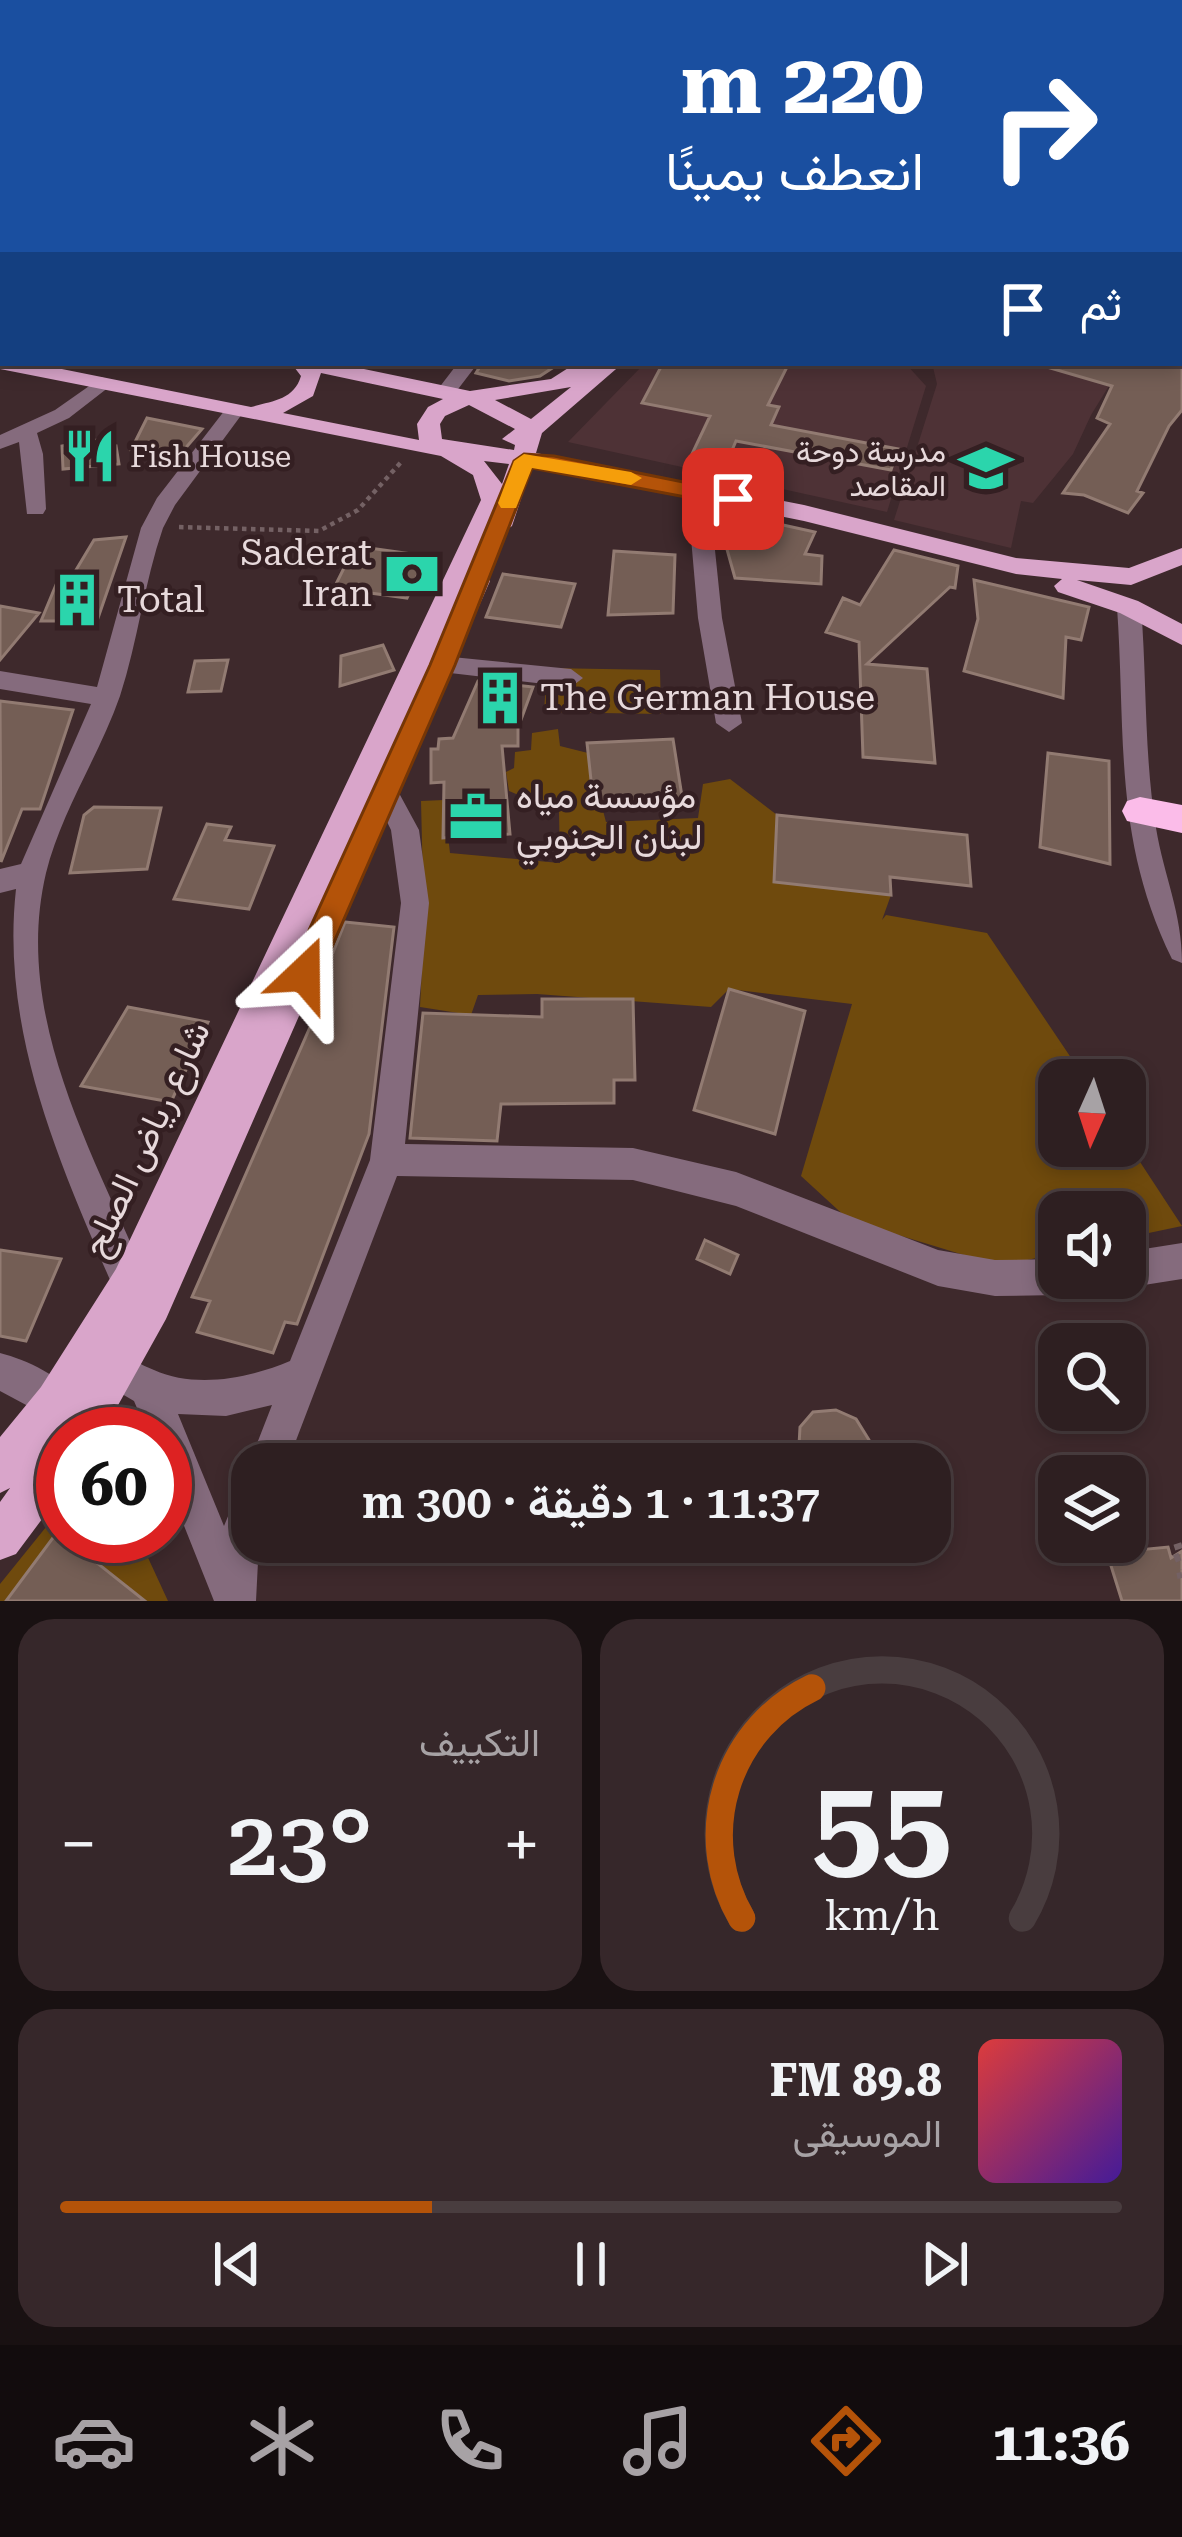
<!DOCTYPE html>
<html lang="ar">
<meta charset="utf-8">
<style>
body{margin:0;font-family:"Roboto Serif",Vazirmatn,serif;background:#36272a;color:#f1f3f6;direction:rtl;height:100vh;display:flex;flex-direction:column;font-size:45px;white-space:nowrap}
*{box-sizing:border-box;margin:0}
p{font-size:39px;color:#a7a2a5}
.icon{flex:none;width:66px;height:66px;fill:none;stroke:currentColor;stroke-width:2;stroke-linecap:round;stroke-linejoin:round}
.map{position:relative;height:1601px;overflow:hidden;direction:ltr}
.side{display:flex;flex-direction:column;gap:18px;padding:18px;background:#191112;flex:1}
.side>*{flex:none}
.hud{position:absolute;left:0px;top:0px;width:1182px;height:366px;box-shadow:0 6px 18px #0003,0 0 0 3px #493d3f;direction:rtl;background:#1a4fa0;color:#fff;overflow:hidden}
.needle{width:78px;rotate:183deg}
.buttons{position:absolute;left:1038px;top:1059px;display:grid;gap:24px}
.buttons a{display:grid;place-items:center;width:108px;height:108px;border-radius:24px;background:#2e1f21;box-shadow:0 6px 18px #0003,0 0 0 3px #493d3f;font-size:60px}
.speed{position:absolute;left:36px;top:1407px;display:flex;gap:24px;font-size:60px;font-weight:700;text-align:center}
.speed>*{display:grid;place-content:center;width:156px;height:156px;border-radius:50%;background:#2e1f21;box-shadow:0 6px 18px #0003,0 0 0 3px #493d3f;line-height:1}
.speed .limit{border:18px solid #d22;background:#fff;color:#111}
.pin{position:absolute;display:grid;place-items:center;width:102px;height:102px;color:#fff;margin:-51px;border-radius:24px;box-shadow:0 6px 18px #0006}
.me{position:absolute;width:132px;margin:-66px;rotate:23deg;stroke-linejoin:round;filter:drop-shadow(0 0 9px #0008)}
.turn{display:flex;align-items:center;gap:42px;height:252px;padding:0 60px;font-size:54px}
.turn .icon{width:156px;height:156px;stroke-width:2.5}
.turn b{display:block;font-size:84px;line-height:102px}
.then{display:flex;align-items:center;height:114px;padding:0 60px;background:#0003;gap:24px;font-size:45px}
.big{font-size:90px;font-weight:600;line-height:1.1}
.side .widget{flex:1;display:flex;flex-direction:column;justify-content:center;gap:18px;min-width:0;padding:0 42px;border-radius:36px;background:#36272a}
.side .dial{align-items:center;gap:0}
.dial svg{height:312px;overflow:visible;fill:none;stroke:#493d3f;stroke-width:7;stroke-linecap:round;text-anchor:middle}
.dial text{fill:#f1f3f6;stroke:none}
.song{display:flex;align-items:center;gap:36px}
.cover{width:144px;height:144px;border-radius:18px;background:linear-gradient(135deg,hsl(0 70% 55%),hsl(260 70% 35%))}
.played{height:12px;border-radius:6px;background:linear-gradient(90deg,#b45309 35%,#493d3f 35%)}
.keys{display:flex;justify-content:space-around;direction:ltr}
.heat{display:flex;justify-content:space-between;align-items:center;font-size:66px;direction:ltr}
.side .tiles{flex:1;display:grid;gap:18px;grid-template-columns:1fr 1fr}
.widget:last-child{grid-column:span 2}
.trip{position:absolute;left:231px;top:1443px;width:720px;height:120px;border-radius:36px;background:#2e1f21;box-shadow:0 6px 18px #0003,0 0 0 3px #493d3f;font-weight:600;line-height:120px;text-align:center;direction:rtl}
.menu{display:flex;height:192px;justify-content:space-around;align-items:center;background:#120c0d;color:#a7a2a5}
.menu .icon{width:84px;height:84px}
.menu .selected{color:#b45309}
.menu b{font-size:54px;color:#f1f3f6}
.map>svg:first-child{display:block}
.built{fill:#4e3236}
.green{fill:#6f4a0d}
.building{fill:#745e55;stroke:#927b72;stroke-width:3}
.lines{fill:none;stroke-linecap:round;stroke-linejoin:round}
.path-far1{stroke:#746164;stroke-width:4.5;stroke-dasharray:4.5 4.5;stroke-linecap:butt}
.path{stroke:#746164;stroke-width:6;stroke-dasharray:8 8;stroke-linecap:butt}
.minor{fill:#856b7d;fill-rule:evenodd}
.major{fill:#d9a5ca;fill-rule:evenodd}
.highway{fill:#fbbce9;fill-rule:evenodd}
.route{fill:#b45309;stroke:#753606;stroke-width:3}
.slow{fill:#f59e0b}
.labels{text-anchor:middle;dominant-baseline:central;stroke-width:9;stroke-linejoin:round;paint-order:stroke}
.far-poi-label{font-size:30px;fill:#e7d9db;stroke:#341f22;text-anchor:end}
.poi-label{font-size:36px;fill:#e7d9db;stroke:#341f22;text-anchor:start}
.street-label{font-size:36px;fill:#e7d9db;stroke:#341f22}
</style>
<div class="map">
<svg width="1182" height="1601" viewBox="0 0 1182 1601">
<rect width="100%" height="100%" fill="#3e292c"/>
<path class="built" d="M645,363H905L926,386L887,512L568,442Z
M932,363H1123L1091,415L1073,454L1033,503L1021,501L1011,548L894,520L937,384Z"/>
<path class="green" d="M547,668L660,670L661,714L544,712Z
M558,729L560,746L588,753L606,822L698,818L703,784L730,779L777,815L774,882L891,895L882,920L886,915L987,933L1086,1080H1059V1146H1125V1139L1182,1226L1125,1238V1212H1059V1253L1000,1266L849,1220L801,1176L852,1004L729,989L711,1007L537,994L478,995L471,1015L420,1007L424,925L421,801L444,800L450,853L560,863L559,812L509,791L506,772L514,768L515,752L531,750L532,733Z
M63,1506V1536H138L168,1601H0V1584Z"/>
<path class="building" d="M482,363H560L540,376L509,381L476,373Z
M663,363H789L768,405L779,407L771,425L898,449L891,470L736,441L727,462L691,456L710,416L642,403Z
M1051,363H1182V410L1169,426L1137,491L1143,493L1128,513L1084,495L1063,493L1110,424L1097,418L1112,386L1050,368Z
M147,418L202,429L176,459L131,450Z
M103,439L104,448L116,446L119,464L63,469L62,446Z
M715,510L815,532L805,554L822,556L821,584L735,578L723,535H718Z
M126,537L97,621H41L58,580H70L94,540Z
M355,546L426,556L407,598L334,588Z
M894,550L958,566L955,588L950,587L867,664L927,669L935,763L863,757L859,642L826,632L843,598L860,605Z
M614,551L675,555L673,613L608,615Z
M503,574L575,584L561,627L486,617Z
M974,580L1089,607L1081,640L1066,637L1063,698L964,671L978,619Z
M0,606L39,613L0,660Z
M383,645L394,670L340,686L341,656Z
M228,660L221,691L188,692L195,661Z
M478,681L533,687L518,728V746H502L510,834L443,838L444,782L431,783V749H438L439,739L453,738Z
M0,701L73,710L40,809H22L1,862Z
M673,739L683,803L594,808L587,743Z
M1048,753L1109,761L1110,864L1040,847Z
M94,807L161,808L147,869L70,873L84,815Z
M777,815L967,835L971,886L890,877L891,895L774,882Z
M207,824L231,827L225,840L274,846L249,909L174,899Z
M345,922L394,927L369,1134L297,1324L285,1322L273,1353L197,1332L210,1301L192,1297L321,1002L314,1001Z
M729,989L805,1011L775,1134L694,1110Z
M542,999H633L635,1080H614V1103L501,1104L497,1141L410,1138L423,1013L542,1017Z
M128,1007L208,1022L171,1102L81,1086Z
M705,1240L738,1255L730,1274L697,1259Z
M0,1250L61,1259L26,1341L0,1336Z
M836,1410L856,1419L869,1440V1464H798L800,1427L813,1412Z
M58,1531L63,1536L145,1601H6Z
M1168,1547L1171,1558L1182,1551V1601H1122L1107,1553Z"/>
<g class="lines">
<path class="path-far1" d="M179,527L319,531L358,510L403,460"/>
<path class="path" d="M1182,1545L1173,1548L1182,1569
M1177,1576L1182,1575"/>
<path class="minor" d="M0,0H14L0,6Z
M258,0H279L282,3H261Z
M889,0H924L927,3H892Z
M945,0H988L991,3H948Z
M1055,0H1086L1089,3H1058Z
M1179,12H1182V20H1179Z
M1179,52L1182,53V61L1179,60Z
M1179,89H1182V97H1179Z
M1179,168H1182V178H1179Z
M458,363H478L452,397H438L435,393Z
M102,377L112,383L109,387L69,418L37,433L43,454L46,509L43,514H27L19,442L0,449V435L55,410Z
M235,404L245,410L175,505L163,528C144,583 138,641 120,696C99,756 61,812 46,873C12,1017 95,1156 148,1283L143,1296L130,1301L117,1296C61,1167 0,1033 16,889L0,893V869L21,864L91,704L0,689V671L97,687L141,528L157,498L228,406Z
M698,485L709,492L722,618L742,723L729,732L716,723L698,618L687,492Z
M1129,599L1141,607C1147,680 1144,755 1156,828C1164,877 1182,912 1182,963L1172,959C1113,839 1126,735 1117,607Z
M442,656L571,669L583,678L571,687L433,671L430,665Z
M384,779L393,782L419,830L429,903L405,1144L633,1148L736,1172L938,1250L995,1260L1059,1259V1278H1076L1072,1290L1059,1295L995,1296L938,1286L736,1206L633,1180L397,1176L287,1464H252V1472L249,1464L272,1405L226,1416L178,1414L224,1526L238,1492L252,1486V1542H259L256,1601H214L165,1478V1434H148L134,1401L105,1384L99,1371L105,1358L118,1352C130,1358 141,1365 154,1370C196,1389 250,1378 290,1361L370,1160L401,903L391,830L371,789L375,782Z
M1182,1243V1279L1125,1288L1112,1283L1111,1278H1125V1252Z
M0,1353C27,1360 64,1376 75,1402L69,1415L56,1421L0,1391Z"/>
<path class="major" d="M0,335H3V348H0Z
M0,357L3,363H32L251,407C272,401 294,400 301,376L291,363H335L470,391L551,379L576,363H623L542,433L536,453L804,505L1016,558L1129,568L1182,548V565L1131,585L1077,580L1138,601L1182,624V645L1120,613L1058,592L1054,586L1062,579L1016,574L804,521L532,466L512,526L500,534L491,531L471,574L486,575L490,581L166,1319L102,1434H63V1491L16,1554L0,1560V1502L10,1488L0,1493V1437L41,1387L116,1269L481,500L473,475L441,456L0,369ZM321,373L443,399L428,407L417,424L419,440L283,413L313,396ZM571,387L531,419L495,400ZM469,405L515,429L502,439L515,445L514,450L442,439L440,424L445,416ZM484,461L509,464L502,484Z"/>
<path class="highway" d="M1140,797L1182,805V833L1127,821L1122,811L1127,801Z"/>
</g>
<path class="route" d="M524,454L554,456L733,492L744,499L733,506L532,468L455,665L320,974L315,984L304,988L294,984L289,974L430,665L514,461Z"/>
<path class="slow" d="M524,454L631,472L642,478L631,485L532,468L516,508H501L498,503L514,461Z"/>
<defs>
<symbol id="restaurant-bare" viewBox="-9 -9 18 18"><path d="M-5-6h1v4h1v-4h1v4h1v-4h1v5L-1.5 .5V6h-2V.5L-5-1ZM5-6V6H3V1.5H1.5Q1.5-4 5-6Z" fill="#2bd5ac" stroke="#341f22" stroke-width="2.5" paint-order="stroke"/></symbol>
<symbol id="school-bare" viewBox="-9 -9 18 18"><path d="M0-5L7-2L0 1L-7-2ZM-4 1L0 2.5L4 1V4Q0 6-4 4Z" fill="#2bd5ac" stroke="#341f22" stroke-width="2.5" paint-order="stroke"/></symbol>
<symbol id="bank-bare" viewBox="-9 -9 18 18"><path d="M-6-4H6V4H-6ZM0-2.3a2.3 2.3 0 1 0 0 4.6a2.3 2.3 0 1 0 0-4.6Z" fill="#2bd5ac" stroke="#341f22" stroke-width="2.5" paint-order="stroke"/></symbol>
<symbol id="building-bare" viewBox="-9 -9 18 18"><path d="M-4-6H4V6H1V3H-1V6H-4ZM-2.5-4.3h1.7v1.8h-1.7ZM.8-4.3h1.7v1.8H.8ZM-2.5-1h1.7V.8h-1.7ZM.8-1h1.7V.8H.8Z" fill="#2bd5ac" stroke="#341f22" stroke-width="2.5" paint-order="stroke"/></symbol>
<symbol id="office-bare" viewBox="-9 -9 18 18"><path d="M-6-3h4V-5.5h4V-3h4V5H-6ZM-1-4.5V-3h2v-1.5ZM-6 0V1H6V0Z" fill="#2bd5ac" stroke="#341f22" stroke-width="2.5" paint-order="stroke"/></symbol>
</defs>
<g fill-rule="evenodd">
<use href="#restaurant-bare" x="52" y="418" width="76" height="76"/>
<use href="#school-bare" x="948" y="430" width="76" height="76"/>
<use href="#bank-bare" x="374" y="536" width="76" height="76"/>
<use href="#building-bare" x="39" y="562" width="76" height="76"/>
<use href="#building-bare" x="462" y="660" width="76" height="76"/>
<use href="#office-bare" x="438" y="779" width="76" height="76"/>
</g>
<g class="labels">
<g class="far-poi-label">
<text x="946" y="451">مدرسة دوحة<tspan x="946" dy="34">المقاصد</tspan></text>
<text x="130" y="456" text-anchor="start">Fish House</text>
</g>
<g class="poi-label">
<text x="372" y="553" text-anchor="end">Saderat<tspan x="372" dy="41">Iran</tspan></text>
<text x="117" y="600">Total</text>
<text x="540" y="698">The German House</text>
<text x="516" y="796">مؤسسة مياه<tspan x="516" dy="41">لبنان الجنوبي</tspan></text>
</g>
<g class="street-label">
<text transform="translate(146 1139) rotate(-65)">شارع رياض الصلح</text>
</g>
</g>
</svg>
<div class="buttons">
<a><svg class="needle" viewBox="-14 -14 28 28"><path d="M0-13l5 13h-10z" fill="#e53935"/><path d="M0 13l5-13h-10z" fill="#a7a2a5"/></svg></a>
<a><svg class="icon" aria-label="sound" viewBox="0 0 24 24"><path d="M4 9h4l5-4v14l-5-4H4zM17 9q2 3 0 6"/></svg></a>
<a><svg class="icon" aria-label="search" viewBox="0 0 24 24"><circle cx="10" cy="10" r="6"/><path d="M15 15l6 6"/></svg></a>
<a><svg class="icon" aria-label="layers" viewBox="0 0 24 24"><path d="M12 4l9 5-9 5-9-5zM3 14l9 5 9-5"/></svg></a>
</div>
<div class="speed"><div class="limit">60</div></div>
<div class="pin" style="left:733px;top:499px;background:#d93025"><svg class="icon" aria-label="arrive" viewBox="0 0 24 24"><path d="M6 21V4h12l-3 4 3 4H6"/></svg></div>
<svg class="me" style="left:304px;top:974px" viewBox="-20 -20 40 40"><path d="M0-17L14 15 0 8-14 15z" fill="#b45309" stroke="#fff" stroke-width="4"/></svg>
<div class="trip">11:37 · 1 دقيقة · 300 m</div>
<div class="hud">
<div class="turn"><svg class="icon" aria-label="right" viewBox="0 0 24 24"><path d="M7 20v-9h11M14 6l5 5-5 5"/></svg><div><b>220 m</b>انعطف يمينًا</div></div>
<div class="then">ثم<svg class="icon" aria-label="arrive" viewBox="0 0 24 24"><path d="M6 21V4h12l-3 4 3 4H6"/></svg></div>
</div>
</div>
<section class="side">
<div class="tiles">
<div class="widget dial"><svg viewBox="0 0 100 80">
<path d="M14 69A42 42 0 1 1 86 69"/>
<path d="M14 69A42 42 0 0 1 32 10" stroke="#b45309"/>
<text x="50" y="56" font-size="32" font-weight="700">55</text>
<text x="50" y="72" font-size="11">km/h</text>
</svg></div>
<div class="widget"><p>التكييف</p>
<div class="heat"><a>−</a><b class="big">23°</b><a>+</a></div>
</div>
<div class="widget">
<div class="song"><i class="cover"></i><div><b>89.8 FM</b><p>الموسيقى</p></div></div>
<div class="played"></div>
<div class="keys"><svg class="icon" aria-label="previous" viewBox="0 0 24 24"><path d="M18 5L8 12l10 7zM5 5v14"/></svg><svg class="icon" aria-label="pause" viewBox="0 0 24 24"><path d="M8 5v14M16 5v14"/></svg><svg class="icon" aria-label="next" viewBox="0 0 24 24"><path d="M6 5l10 7-10 7zM19 5v14"/></svg></div>
</div>
</div>
</section>
<nav class="menu">
<b>11:36</b>
<svg class="icon selected" aria-label="directions" viewBox="0 0 24 24"><path d="M12 3l9 9-9 9-9-9zM9 14v-3h6M13 9l2 2-2 2"/></svg>
<svg class="icon" aria-label="music" viewBox="0 0 24 24"><path d="M9 18V5l10-2v13"/><circle cx="6" cy="18" r="3"/><circle cx="16" cy="16" r="3"/></svg>
<svg class="icon" aria-label="phone" viewBox="0 0 24 24"><path d="M5 4h4l2 5-3 2q2 4 5 5l2-3 5 2v4C11 20 4 13 5 4z"/></svg>
<svg class="icon" aria-label="climate" viewBox="0 0 24 24"><path d="M12 3v18M4 7l16 10M4 17L20 7"/></svg>
<svg class="icon" aria-label="car" viewBox="0 0 24 24"><path d="M5 17H2v-5l4-1 3-4h7l3 4 3 1v5h-3M9 17h6M6 11h13"/><circle cx="7" cy="17" r="2"/><circle cx="17" cy="17" r="2"/></svg>
</nav>
